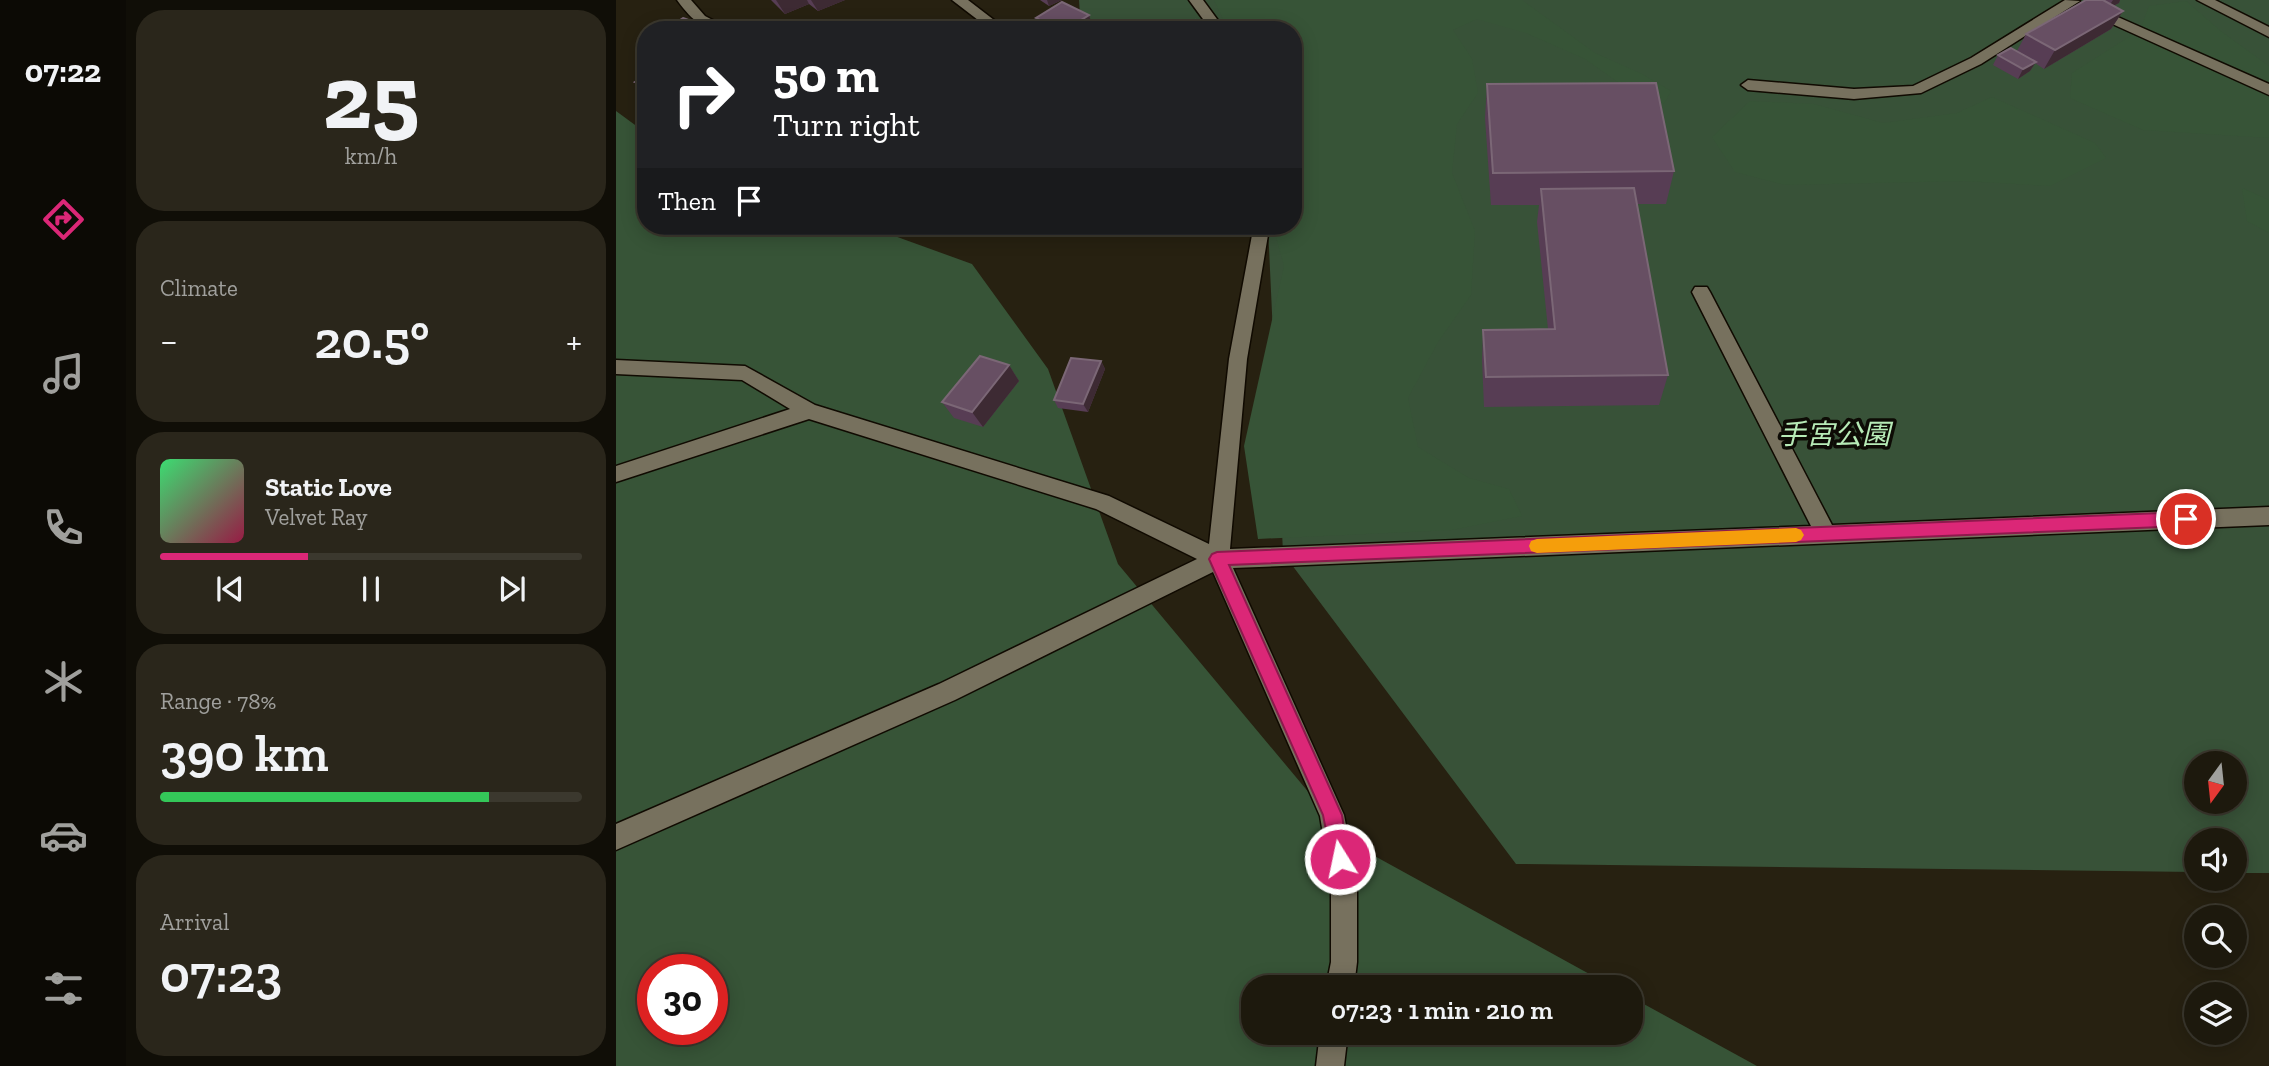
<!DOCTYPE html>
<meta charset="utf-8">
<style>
body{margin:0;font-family:"Zilla Slab","Noto Sans JP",serif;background:#2a261b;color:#f1f3f6;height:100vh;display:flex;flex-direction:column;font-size:26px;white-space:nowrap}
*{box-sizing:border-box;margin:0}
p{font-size:23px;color:#a0a09d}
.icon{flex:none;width:38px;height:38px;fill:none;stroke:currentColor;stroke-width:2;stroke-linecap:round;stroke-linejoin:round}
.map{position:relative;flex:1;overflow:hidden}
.panel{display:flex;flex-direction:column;gap:10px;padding:10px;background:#100e07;width:490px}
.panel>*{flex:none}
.top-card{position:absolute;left:21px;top:21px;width:665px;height:214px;border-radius:28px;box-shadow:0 4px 18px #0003,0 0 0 2px #3b382e;background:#202124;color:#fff;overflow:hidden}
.needle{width:46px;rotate:195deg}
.buttons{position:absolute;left:1568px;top:751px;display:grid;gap:14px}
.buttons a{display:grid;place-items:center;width:63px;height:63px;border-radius:50%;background:#1d190d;box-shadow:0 4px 18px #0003,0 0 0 2px #3b382e;font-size:35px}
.speed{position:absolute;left:21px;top:954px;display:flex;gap:14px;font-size:35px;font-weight:700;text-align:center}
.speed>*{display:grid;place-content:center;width:91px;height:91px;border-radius:50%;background:#1d190d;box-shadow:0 4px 18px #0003,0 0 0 2px #3b382e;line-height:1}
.speed .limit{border:10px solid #d22;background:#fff;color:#111}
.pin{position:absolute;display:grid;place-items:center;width:60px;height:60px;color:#fff;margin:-30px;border:4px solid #fff;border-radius:50%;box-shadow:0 2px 7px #0007}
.me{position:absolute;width:77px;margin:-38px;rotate:350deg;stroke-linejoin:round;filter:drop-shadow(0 0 5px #0008)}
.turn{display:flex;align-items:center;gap:24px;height:147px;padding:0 21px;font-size:32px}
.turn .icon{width:91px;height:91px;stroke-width:2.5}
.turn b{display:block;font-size:49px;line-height:60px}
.then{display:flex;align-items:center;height:66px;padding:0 21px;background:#0003;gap:14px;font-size:26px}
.big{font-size:52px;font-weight:600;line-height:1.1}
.panel .card{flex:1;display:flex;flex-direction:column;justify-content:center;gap:10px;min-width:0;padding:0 24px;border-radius:28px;background:#2a261b}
.panel .dial{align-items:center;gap:0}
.dial b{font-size:91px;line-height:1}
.song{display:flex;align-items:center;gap:21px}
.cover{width:84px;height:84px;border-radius:10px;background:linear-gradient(135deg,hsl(140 70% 55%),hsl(340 70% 35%))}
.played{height:7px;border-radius:4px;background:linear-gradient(90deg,#db2777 35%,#3b382e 35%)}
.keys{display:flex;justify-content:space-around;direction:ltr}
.heat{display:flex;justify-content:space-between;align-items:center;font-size:38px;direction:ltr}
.charge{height:10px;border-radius:5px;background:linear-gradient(90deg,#34c759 78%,#3b382e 0)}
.trip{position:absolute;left:625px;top:975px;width:402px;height:70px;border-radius:28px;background:#1d190d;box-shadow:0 4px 18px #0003,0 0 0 2px #3b382e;font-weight:600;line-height:70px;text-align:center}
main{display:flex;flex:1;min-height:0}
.tab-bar{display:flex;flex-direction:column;width:126px;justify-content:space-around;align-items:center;background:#0c0a05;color:#a0a09d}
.tab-bar .icon{width:49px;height:49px}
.tab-bar .current{color:#db2777}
.tab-bar b{font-size:32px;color:#f1f3f6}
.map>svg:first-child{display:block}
.green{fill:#385238;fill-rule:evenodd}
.forest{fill:#375437;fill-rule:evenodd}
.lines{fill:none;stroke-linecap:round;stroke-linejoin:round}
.minor-casing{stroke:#100a01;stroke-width:3}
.minor{fill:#77715e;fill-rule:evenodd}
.wall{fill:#573d54}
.shaded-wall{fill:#3d2a33}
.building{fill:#674f63;stroke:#7b6776;stroke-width:2}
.route{fill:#db2777;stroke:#8e194d;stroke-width:2}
.slow{fill:#f59e0b}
.labels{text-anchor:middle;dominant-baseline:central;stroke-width:7;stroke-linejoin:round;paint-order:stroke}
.park-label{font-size:28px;font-style:italic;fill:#b7ebb7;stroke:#0d0b05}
</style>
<main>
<nav class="tab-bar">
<b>07:22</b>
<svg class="icon current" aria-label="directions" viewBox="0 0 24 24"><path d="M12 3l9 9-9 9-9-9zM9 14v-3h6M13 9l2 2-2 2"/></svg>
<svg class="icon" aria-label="music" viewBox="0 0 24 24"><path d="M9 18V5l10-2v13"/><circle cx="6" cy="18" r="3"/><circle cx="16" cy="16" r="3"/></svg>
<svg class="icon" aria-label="phone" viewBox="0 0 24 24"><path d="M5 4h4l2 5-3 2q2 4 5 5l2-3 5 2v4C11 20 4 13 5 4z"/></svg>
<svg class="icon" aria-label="climate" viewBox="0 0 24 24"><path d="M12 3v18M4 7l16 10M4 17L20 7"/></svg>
<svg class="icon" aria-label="car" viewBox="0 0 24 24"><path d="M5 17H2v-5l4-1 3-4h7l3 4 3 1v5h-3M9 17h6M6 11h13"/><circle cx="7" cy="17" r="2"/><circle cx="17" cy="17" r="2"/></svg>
<svg class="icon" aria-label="filters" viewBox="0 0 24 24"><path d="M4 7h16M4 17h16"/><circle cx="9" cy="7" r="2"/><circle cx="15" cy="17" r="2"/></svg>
</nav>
<section class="panel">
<div class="card dial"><b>25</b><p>km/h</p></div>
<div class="card"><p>Climate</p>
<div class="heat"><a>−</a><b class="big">20.5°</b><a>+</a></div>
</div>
<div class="card">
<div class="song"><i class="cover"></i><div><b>Static Love</b><p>Velvet Ray</p></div></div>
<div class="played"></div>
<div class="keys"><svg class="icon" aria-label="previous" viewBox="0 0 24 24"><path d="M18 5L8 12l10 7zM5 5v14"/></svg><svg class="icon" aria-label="pause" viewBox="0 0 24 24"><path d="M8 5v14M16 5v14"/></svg><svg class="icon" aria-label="next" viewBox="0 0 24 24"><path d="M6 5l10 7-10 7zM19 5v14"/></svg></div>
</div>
<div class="card"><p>Range · 78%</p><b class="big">390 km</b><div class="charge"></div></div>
<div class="card"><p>Arrival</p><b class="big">07:23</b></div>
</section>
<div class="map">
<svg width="1653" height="1066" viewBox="0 0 1653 1066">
<rect width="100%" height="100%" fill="#272111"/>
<path class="green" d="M463,0H1653V873H1619V840H1580V872L900,864L667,553L652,226H677V30H465ZM1580,763H1619V802H1580Z"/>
<path class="forest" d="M598,0H906L979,53L1026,74L1055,91L1048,104L1016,92L969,59L910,33L861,19L837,30L856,59L862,93L841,124L836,173L859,231L855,295L822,342L792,398L802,447L853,478L893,489L906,516L836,530L642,539L628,446L668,266L657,226H677V30H612Z
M1570,1L1606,32L1653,66V138L1527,130L1454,98L1456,73L1524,30L1533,6Z
M1376,97L1479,143L1490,158L1434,186L1348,181L1169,185L1119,172L1096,137L1134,101L1198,104L1267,123L1341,113Z
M0,111L30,133V226H251L356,264L432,369L502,564L735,843L997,987H637V1032H1015V997L1141,1066H0ZM37,970H96V1029H37Z
M1626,188L1653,200V233L1631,221Z"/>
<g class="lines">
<defs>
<path id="minor" d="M61,0H75L89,16L116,30C87,30 78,23 61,0Z
M336,0H352L391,30H375Z
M573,0H587L609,30H595Z
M1449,0L1464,1L1365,64L1305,93L1238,99L1132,90L1125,85L1132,80L1238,89L1297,86L1355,58Z
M1581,0H1599L1653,27V37Z
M1477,6L1653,84V95L1472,13V7Z
M634,226H650L652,235L631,359L614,549L1195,526L1076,292L1079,287H1091L1094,292L1216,525L1653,507V525L617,568L728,815L741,882V962L738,987H710L715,962V882L704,816L597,572L339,700L0,850V824L323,684L581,559L480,509L193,419L0,482V466L174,409L126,380L0,374V360L129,366L199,405L493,496L593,544L613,359L636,235Z
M704,1032H732L728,1066H700Z"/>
</defs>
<use href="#minor" class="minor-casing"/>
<use href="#minor" class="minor"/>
</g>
<path class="wall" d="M155,0H229L202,11L193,4L169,14Z
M424,0H446L433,6Z
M1470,0H1504L1503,3L1497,6L1507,11L1495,29L1428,69L1419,63L1414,71L1402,79L1377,65L1382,55L1401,51L1410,34Z
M473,15L476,25L468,30H428L424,28L420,18Z
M30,75V93L27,91L19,82Z
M871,84L1058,171L1050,204H1021L1052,375L1043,405L868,407L866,360L867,330L932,329L921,222L923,205H875L869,118Z
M485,361L489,369L472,412L442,408L438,400Z
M393,365L403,381L367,427L338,418L326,402Z"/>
<path class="shaded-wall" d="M160,0H191L193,4L169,14Z
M195,0H229L202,11Z
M431,0H446L433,6Z
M1497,0H1504L1503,3L1491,9Z
M1507,11L1495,29L1428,69L1439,50Z
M473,15L476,25L468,30H449Z
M1420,62L1414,71L1402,79L1407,69Z
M485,361L489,369L472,412L467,404Z
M393,365L403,381L367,427L356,412Z"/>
<path class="building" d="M1470,0H1487L1507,11L1439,50L1410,34Z
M446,2L473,15L449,30H443L420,18Z
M67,18L100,30H49Z
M579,20L587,30L555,29Z
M1395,48L1420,62L1407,69L1382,55Z
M30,75V86L19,82Z
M1040,83L1058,171L877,173L871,84Z
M1018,188L1052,375L870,377L867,330L939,329L925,189Z
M364,356L393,365L356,412L326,402Z
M455,358L485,361L467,404L438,400Z"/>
<path class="route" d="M1570,512L1576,514L1578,519L1576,524L1570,526L613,565L726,815L733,859L731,866L724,869L717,866L707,815L593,559L596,554L601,552Z"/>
<path class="slow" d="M1180,528L1185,530L1188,535L1185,540L1180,542L921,553L915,551L913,546L915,541L921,539Z"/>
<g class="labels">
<g class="park-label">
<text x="1218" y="434">手宮公園</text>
</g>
</g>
</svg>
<div class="buttons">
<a><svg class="needle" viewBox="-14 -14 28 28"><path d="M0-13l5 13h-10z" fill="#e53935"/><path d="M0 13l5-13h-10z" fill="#a0a09d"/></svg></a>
<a><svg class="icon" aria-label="sound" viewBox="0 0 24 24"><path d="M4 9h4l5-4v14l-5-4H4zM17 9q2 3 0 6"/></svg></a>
<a><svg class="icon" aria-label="search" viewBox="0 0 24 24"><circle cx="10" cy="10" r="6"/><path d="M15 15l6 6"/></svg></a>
<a><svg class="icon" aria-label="layers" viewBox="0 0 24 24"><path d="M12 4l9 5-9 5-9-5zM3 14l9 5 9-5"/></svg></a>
</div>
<div class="speed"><div class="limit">30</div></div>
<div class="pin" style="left:1570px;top:519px;background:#d93025"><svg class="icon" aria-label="arrive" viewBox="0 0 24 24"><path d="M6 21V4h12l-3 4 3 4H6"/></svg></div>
<svg class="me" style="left:724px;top:859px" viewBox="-20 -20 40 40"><circle r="17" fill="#db2777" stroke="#fff" stroke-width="3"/><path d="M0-11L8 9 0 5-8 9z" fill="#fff"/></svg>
<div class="trip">07:23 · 1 min · 210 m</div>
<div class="top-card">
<div class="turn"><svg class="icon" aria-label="right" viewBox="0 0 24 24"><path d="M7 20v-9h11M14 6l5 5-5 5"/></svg><div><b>50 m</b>Turn right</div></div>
<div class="then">Then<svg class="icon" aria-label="arrive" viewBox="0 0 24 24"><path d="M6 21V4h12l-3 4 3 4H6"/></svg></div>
</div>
</div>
</main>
